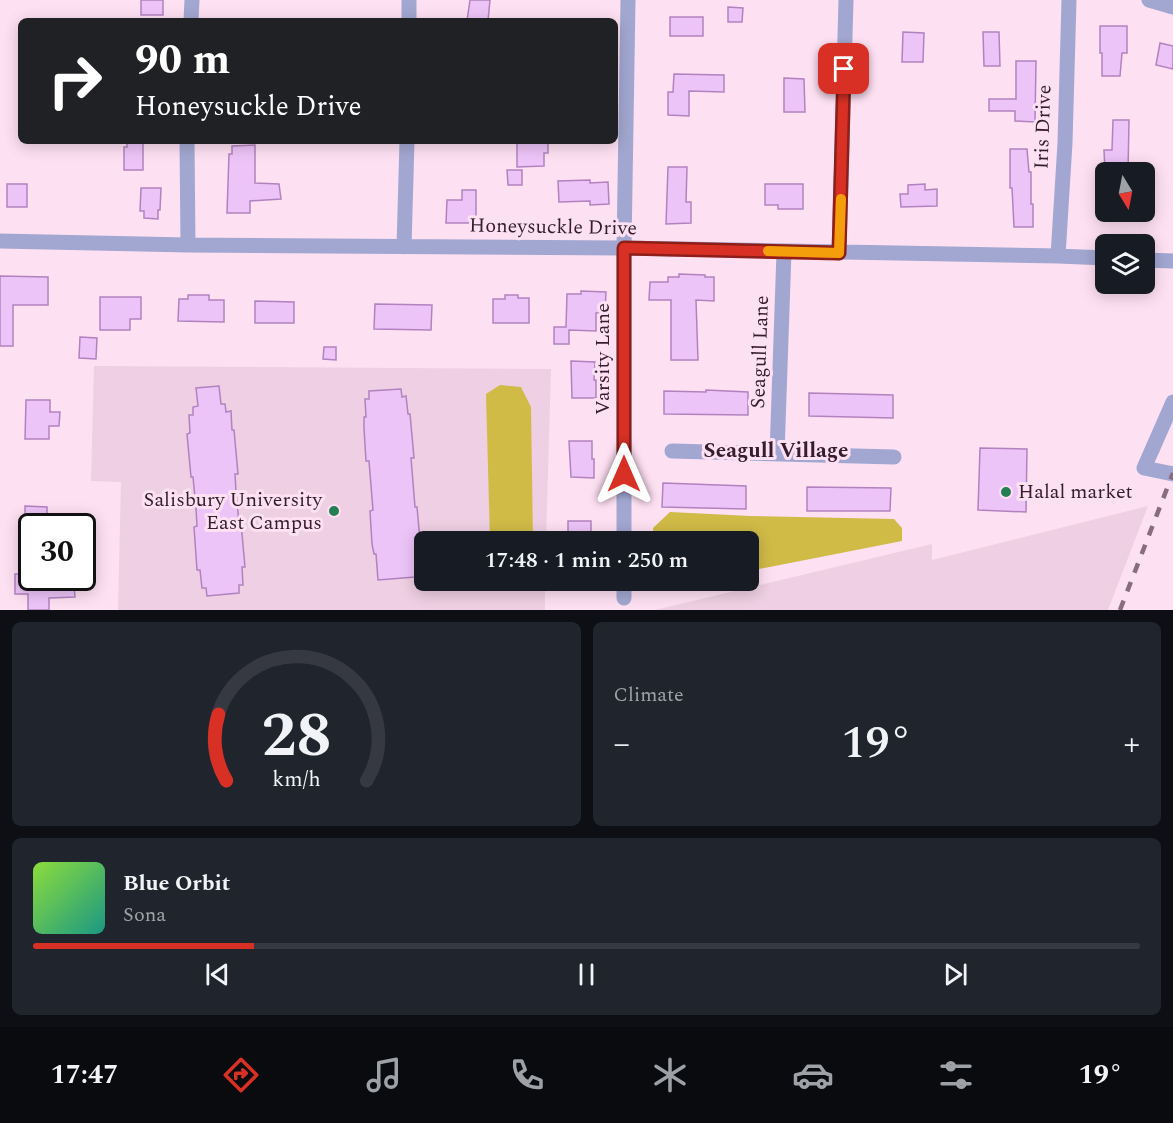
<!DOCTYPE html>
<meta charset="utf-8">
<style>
body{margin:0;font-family:Spectral,serif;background:#20242c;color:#f1f3f6;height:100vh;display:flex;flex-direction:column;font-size:22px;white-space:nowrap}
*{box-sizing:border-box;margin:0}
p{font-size:20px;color:#9ea1a6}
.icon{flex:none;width:33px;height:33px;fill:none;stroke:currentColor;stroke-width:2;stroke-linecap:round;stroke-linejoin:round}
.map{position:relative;height:610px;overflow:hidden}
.details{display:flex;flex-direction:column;gap:12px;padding:12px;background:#0d0f14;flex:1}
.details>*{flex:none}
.top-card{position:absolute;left:18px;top:18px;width:600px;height:126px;border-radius:9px;box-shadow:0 3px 15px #0003;background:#202124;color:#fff;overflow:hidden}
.needle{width:39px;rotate:170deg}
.buttons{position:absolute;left:1095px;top:162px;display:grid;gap:12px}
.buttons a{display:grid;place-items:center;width:60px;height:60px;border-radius:9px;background:#171b24;box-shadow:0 3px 15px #0003;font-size:30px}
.speed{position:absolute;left:18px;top:513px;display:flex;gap:12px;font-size:30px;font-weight:700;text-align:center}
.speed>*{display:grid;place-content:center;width:78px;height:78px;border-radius:50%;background:#171b24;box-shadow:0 3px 15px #0003;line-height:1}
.speed .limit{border:3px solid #111;border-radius:9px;background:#fff;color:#111}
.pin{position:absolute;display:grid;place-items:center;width:51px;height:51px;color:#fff;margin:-26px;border-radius:12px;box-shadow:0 3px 9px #0006}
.me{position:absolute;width:66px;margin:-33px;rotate:0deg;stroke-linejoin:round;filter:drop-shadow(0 0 4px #0008)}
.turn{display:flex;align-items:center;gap:21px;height:126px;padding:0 18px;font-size:27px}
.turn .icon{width:78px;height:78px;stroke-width:2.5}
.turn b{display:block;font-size:42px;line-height:51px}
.big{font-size:45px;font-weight:600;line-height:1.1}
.details .tile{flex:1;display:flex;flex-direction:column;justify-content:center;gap:9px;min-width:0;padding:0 21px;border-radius:9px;background:#20242c}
.details .dial{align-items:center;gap:0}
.dial svg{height:156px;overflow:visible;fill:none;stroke:#363941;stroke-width:7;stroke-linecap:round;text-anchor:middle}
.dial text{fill:#f1f3f6;stroke:none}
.song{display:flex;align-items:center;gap:18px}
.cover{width:72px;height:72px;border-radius:9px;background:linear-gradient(135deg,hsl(90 70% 55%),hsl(170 70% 35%))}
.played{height:6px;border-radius:3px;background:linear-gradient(90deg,#d93025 20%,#363941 20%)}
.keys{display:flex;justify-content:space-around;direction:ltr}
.heat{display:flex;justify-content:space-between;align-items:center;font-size:33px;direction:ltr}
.details .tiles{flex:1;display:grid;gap:12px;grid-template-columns:1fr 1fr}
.tile:last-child{grid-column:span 2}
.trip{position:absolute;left:414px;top:531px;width:345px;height:60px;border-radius:9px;background:#171b24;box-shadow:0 3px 15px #0003;font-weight:600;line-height:60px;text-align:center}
.tabs{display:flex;height:96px;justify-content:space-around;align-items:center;background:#090b0e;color:#9ea1a6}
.tabs .icon{width:42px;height:42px}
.tabs .selected{color:#d93025}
.tabs b{font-size:27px;color:#f1f3f6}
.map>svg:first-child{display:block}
.built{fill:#eecfe3}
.water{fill:#d0bb47}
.building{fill:#edc4f8;stroke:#b282bf;stroke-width:1.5}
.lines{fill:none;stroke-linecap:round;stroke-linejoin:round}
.street{stroke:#a2a7d1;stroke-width:15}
.rail{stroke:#886c7f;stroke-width:4.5;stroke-dasharray:10 10;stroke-linecap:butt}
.route-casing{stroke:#8d1f18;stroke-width:15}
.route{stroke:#d93025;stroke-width:10}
.slow{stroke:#f59e0b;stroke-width:10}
.poi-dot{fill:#247f55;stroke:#fee0f3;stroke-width:2}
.labels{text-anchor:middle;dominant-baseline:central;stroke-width:6;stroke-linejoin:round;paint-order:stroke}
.street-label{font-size:20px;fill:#361c2e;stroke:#fee0f3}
.poi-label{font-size:20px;fill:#361c2e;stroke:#fee0f3;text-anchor:start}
.neighbourhood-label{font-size:21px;font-weight:bold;fill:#361c2e;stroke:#fee0f3}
</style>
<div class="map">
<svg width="1173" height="610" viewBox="0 0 1173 610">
<rect width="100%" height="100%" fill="#fee0f3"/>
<path class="built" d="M94,366L551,369L546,541L424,542V580L545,581V610H118L121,482L91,481Z
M1148,506L1108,610H655L932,544V560Z"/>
<path class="water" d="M500,385L521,387L531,407L533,541H490L486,394Z
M670,512L750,516L894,519L902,528V541L749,571L748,542L654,541L653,528Z"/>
<path class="building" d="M141,0H163V15H141Z
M470,0H490L488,21H467Z
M728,7L743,8L742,22H728Z
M670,17H703V36H670Z
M1100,26H1127V53H1122L1120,76H1102V53H1100Z
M903,32L924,33L923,62H902Z
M983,32H999L1000,66H984Z
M1160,43L1173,46V69L1156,65Z
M1016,61H1036L1035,122L1015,121V111H989V99H1016Z
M674,74L724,75V92L689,91V116L668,115V92H673Z
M784,78L804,79L805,112H784Z
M1113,120H1129L1128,172H1105L1104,150H1112Z
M127,141H143V170H124V147H127Z
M517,141H548V153H544V166L517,167Z
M255,145V183L279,184L281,199L250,201V213H227L229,154H232V146Z
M1010,149H1027L1029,172H1031V204H1033V227H1014L1012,188H1010Z
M668,167H687L686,202H691V223L666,224Z
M507,170H522V185H508Z
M590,180V183L608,182L609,204L590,205V201L559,202L558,181Z
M7,184H27V207H7Z
M765,184H803V209H778V205H765Z
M925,184V190L937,189V206L901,207L900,194H908V185Z
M141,188H161L160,210H158V219L144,218V211H140Z
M462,190H476V218H472L473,223H446L447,200H462Z
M679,274L705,275V277H714V301L696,300L698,360H671V300H649L650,282H668V277H679Z
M0,276L48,277V305H13V346H0Z
M581,291L606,292L605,313H596V331L569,330V344H554V327H566L567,294H581Z
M188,295H209V300H224V322L178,321L179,299H188Z
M505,295H518V298H529V323H493V299H505Z
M100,297H141V319H130V330H100Z
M255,301L294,302V323H255Z
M375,304L432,305L431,330L374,329Z
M80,337L97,338L96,359L79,358Z
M324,347H336V360L323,359Z
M571,361L595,362L594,380H596V398H572Z
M219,386L221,404H225L226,412L231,411L232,430H234L238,474H235L236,492L239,523H241L245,567H242L243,585H239V593L207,596L206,588H202L200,570H197L194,527L197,526L196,508L193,477H191L187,434L190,433L189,415H193V407L198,406L196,388Z
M401,389L402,397L406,396L408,414H410L414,458H411L415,507H417L421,551H418L419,569H415V577L378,580L376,554H374L372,544L370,511L373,510L369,461H366L364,428V417H366L365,399H369V391Z
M706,390L748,392V415L664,414V391L706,392Z
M809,393L893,395V418L809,416Z
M26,400H50V412H60L59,426H49V439H25Z
M569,441H592V459H594V478L571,477Z
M980,448L1027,449L1026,512L978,510Z
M663,483L746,486V509L662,507Z
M807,487L891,488L890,511H807Z
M25,506L47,507V526H25Z
M568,521H591V542H569V538H568Z
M15,574H31L32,578H49V585H74L75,597L49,598V610H28V594H15Z"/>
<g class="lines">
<path class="street" d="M1149,0L1173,7
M191,21L192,0
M409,21V0
M187,141L188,245
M0,241L188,245L624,248L1058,256L1106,258
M404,247L407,141
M839,253L846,0
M1058,256L1065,143L1069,0
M1144,260L1173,261
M1173,402L1144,468L1173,474
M672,451L894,457
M777,454L784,252
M624,542V248L628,0
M624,598V580"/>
<path class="rail" d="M1120,610L1173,473"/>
</g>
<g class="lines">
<defs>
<path id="route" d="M624,474V248L839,253L844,69"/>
</defs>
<use href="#route" class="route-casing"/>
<use href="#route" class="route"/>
<path class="slow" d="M768,251L839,253L841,199"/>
</g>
<g class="poi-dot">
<circle cx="1006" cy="492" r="6"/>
<circle cx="334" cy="511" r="6"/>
</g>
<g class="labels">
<g class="street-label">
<text transform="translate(1043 127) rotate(-88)">Iris Drive</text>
<text transform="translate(553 227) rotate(1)">Honeysuckle Drive</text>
<text transform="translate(760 352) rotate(-88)">Seagull Lane</text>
<text transform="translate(603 359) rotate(-90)">Varsity Lane</text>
</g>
<g class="poi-label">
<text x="1018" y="492">Halal market</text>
<text x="322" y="500" text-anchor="end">Salisbury University<tspan x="322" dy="23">East Campus</tspan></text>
</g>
<g class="neighbourhood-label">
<text x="776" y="451">Seagull Village</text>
</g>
</g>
</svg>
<div class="buttons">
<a><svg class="needle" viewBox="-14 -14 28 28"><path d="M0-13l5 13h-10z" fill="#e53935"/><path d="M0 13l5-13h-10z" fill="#9ea1a6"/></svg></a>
<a><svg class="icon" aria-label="layers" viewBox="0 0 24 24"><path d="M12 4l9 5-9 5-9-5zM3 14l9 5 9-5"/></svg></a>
</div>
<div class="speed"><div class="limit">30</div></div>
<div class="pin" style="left:844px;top:69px;background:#d93025"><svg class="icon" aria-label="arrive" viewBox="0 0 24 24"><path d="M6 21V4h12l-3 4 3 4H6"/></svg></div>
<svg class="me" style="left:624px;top:474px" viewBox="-20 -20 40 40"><path d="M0-17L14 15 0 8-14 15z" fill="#d93025" stroke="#fff" stroke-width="4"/></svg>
<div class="trip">17:48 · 1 min · 250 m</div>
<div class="top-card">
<div class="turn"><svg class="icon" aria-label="right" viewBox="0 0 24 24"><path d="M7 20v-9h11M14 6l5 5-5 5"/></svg><div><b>90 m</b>Honeysuckle Drive</div></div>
</div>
</div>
<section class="details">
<div class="tiles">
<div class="tile dial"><svg viewBox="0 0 100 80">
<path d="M14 69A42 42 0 1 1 86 69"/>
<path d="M14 69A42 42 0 0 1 10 35" stroke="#d93025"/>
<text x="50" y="56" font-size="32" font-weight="700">28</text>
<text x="50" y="72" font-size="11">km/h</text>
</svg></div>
<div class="tile"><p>Climate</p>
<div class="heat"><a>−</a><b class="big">19°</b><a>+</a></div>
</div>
<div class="tile">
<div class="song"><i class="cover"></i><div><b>Blue Orbit</b><p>Sona</p></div></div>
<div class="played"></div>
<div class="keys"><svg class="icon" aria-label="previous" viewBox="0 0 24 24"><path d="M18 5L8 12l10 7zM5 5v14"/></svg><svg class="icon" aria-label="pause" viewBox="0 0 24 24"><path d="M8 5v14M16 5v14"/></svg><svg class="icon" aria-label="next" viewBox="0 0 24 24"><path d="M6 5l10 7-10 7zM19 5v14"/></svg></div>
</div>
</div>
</section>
<nav class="tabs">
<b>17:47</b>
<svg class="icon selected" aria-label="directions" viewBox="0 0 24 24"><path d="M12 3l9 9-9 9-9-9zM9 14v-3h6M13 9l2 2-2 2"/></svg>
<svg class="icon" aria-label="music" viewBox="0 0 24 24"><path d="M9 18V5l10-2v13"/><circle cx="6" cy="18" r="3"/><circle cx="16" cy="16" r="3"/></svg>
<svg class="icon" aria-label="phone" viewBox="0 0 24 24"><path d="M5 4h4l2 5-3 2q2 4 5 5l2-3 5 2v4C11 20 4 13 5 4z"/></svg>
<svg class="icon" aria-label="climate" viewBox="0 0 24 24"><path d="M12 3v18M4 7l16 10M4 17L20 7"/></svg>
<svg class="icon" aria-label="car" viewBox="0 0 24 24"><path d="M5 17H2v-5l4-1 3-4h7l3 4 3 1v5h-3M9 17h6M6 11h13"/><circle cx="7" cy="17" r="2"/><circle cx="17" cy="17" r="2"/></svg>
<svg class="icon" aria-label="filters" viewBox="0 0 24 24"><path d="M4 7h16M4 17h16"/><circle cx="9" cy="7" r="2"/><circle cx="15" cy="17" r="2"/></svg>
<b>19°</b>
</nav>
